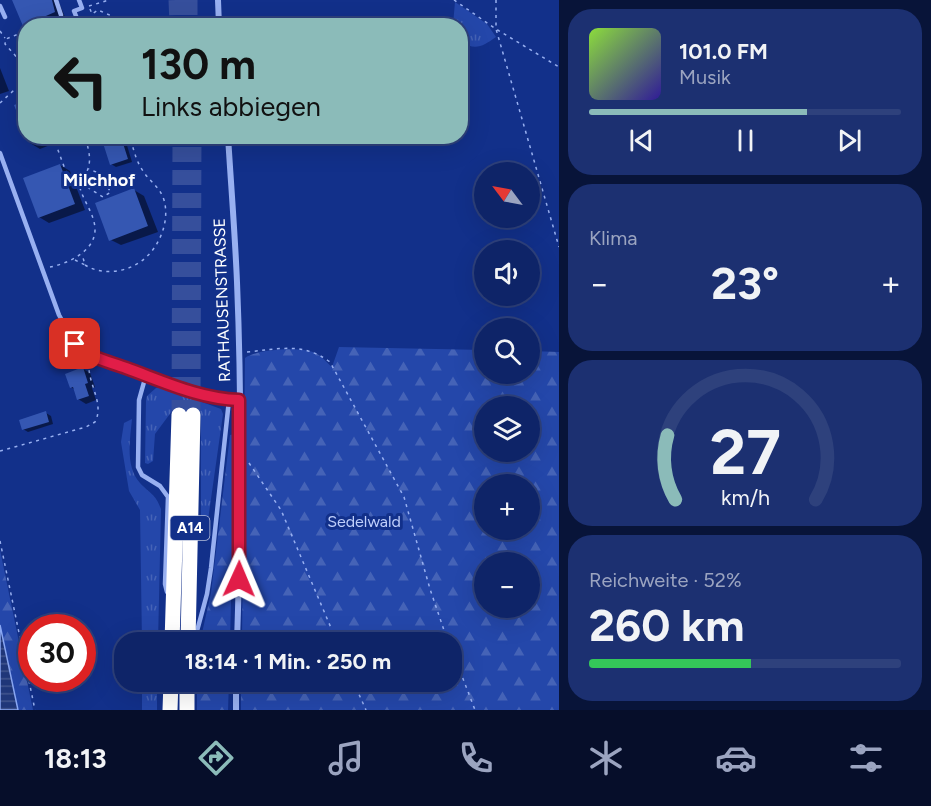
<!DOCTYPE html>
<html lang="de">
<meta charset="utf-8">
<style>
body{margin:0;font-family:Figtree,sans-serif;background:#1c3071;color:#f1f3f6;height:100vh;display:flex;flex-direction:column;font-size:22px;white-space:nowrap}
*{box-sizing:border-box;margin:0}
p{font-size:20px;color:#9ba4c0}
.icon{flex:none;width:33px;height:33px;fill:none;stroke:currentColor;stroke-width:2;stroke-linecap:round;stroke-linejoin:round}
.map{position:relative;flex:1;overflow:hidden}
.drawer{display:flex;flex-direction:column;gap:9px;padding:9px;background:#081439;width:372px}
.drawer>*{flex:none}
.guide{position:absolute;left:18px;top:18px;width:450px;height:126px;border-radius:24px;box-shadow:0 6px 24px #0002,0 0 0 2px #2e417c;background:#8bbbb9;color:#111;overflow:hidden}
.needle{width:39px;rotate:302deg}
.fabs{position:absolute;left:474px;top:162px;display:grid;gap:12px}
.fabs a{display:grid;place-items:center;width:66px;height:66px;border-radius:50%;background:#0e2468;box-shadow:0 6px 24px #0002,0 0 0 2px #2e417c;font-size:30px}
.speed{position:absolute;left:18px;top:614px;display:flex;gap:12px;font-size:30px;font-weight:700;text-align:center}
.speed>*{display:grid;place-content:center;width:78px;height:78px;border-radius:50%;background:#0e2468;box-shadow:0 6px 24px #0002,0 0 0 2px #2e417c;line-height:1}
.speed .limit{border:9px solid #d22;background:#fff;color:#111}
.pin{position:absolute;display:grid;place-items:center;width:51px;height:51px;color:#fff;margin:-26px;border-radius:12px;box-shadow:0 3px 9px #0006}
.me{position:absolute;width:66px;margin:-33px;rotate:1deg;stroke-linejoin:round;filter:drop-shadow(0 0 4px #0008)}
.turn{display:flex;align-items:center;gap:21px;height:126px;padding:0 24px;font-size:27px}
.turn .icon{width:78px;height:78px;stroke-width:2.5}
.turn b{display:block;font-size:42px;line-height:51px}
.big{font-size:45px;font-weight:700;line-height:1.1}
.drawer .widget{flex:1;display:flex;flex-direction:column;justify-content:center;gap:9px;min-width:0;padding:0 21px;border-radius:24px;background:#1c3071}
.drawer .dial{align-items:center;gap:0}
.dial svg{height:156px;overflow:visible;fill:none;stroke:#2e417c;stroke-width:7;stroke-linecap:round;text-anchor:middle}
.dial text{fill:#f1f3f6;stroke:none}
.song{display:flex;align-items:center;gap:18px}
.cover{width:72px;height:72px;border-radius:9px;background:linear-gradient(135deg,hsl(90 70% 55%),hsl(250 70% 35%))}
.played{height:6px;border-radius:3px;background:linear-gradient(90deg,#8bbbb9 70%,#2e417c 70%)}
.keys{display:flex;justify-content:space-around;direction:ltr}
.heat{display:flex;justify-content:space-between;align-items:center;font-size:33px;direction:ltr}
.charge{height:9px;border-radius:4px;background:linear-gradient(90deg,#34c759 52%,#2e417c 0)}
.trip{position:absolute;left:114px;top:632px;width:348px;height:60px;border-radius:24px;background:#0e2468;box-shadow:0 6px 24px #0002,0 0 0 2px #2e417c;font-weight:700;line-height:60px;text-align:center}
.tabs{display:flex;height:96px;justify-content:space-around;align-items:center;background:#060e2a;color:#9ba4c0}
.tabs .icon{width:42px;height:42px}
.tabs .active{color:#8bbbb9}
.tabs b{font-size:27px;color:#f1f3f6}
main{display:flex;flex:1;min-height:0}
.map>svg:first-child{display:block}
.grass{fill:url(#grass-tufts)}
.forest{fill:url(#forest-firs);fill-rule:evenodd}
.water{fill:url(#water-rules);stroke:#8aa8f4;stroke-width:1.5}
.shadow{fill:#0007}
.building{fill:#3557b2}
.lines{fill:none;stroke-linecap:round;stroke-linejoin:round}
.highway-tunnel{stroke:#364f9c;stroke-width:15;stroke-dasharray:15 8;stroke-linecap:butt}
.path{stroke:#98b0f1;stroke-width:1.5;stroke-dasharray:3 4.5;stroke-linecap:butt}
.lane{stroke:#98b0f1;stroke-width:4.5}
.street{stroke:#98b0f1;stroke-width:6}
.highway{stroke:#fff;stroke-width:15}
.route-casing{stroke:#92132f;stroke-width:15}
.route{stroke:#e11d48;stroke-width:10}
.labels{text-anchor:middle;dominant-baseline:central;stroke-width:6;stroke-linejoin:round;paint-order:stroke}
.shield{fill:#12308a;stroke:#b8c1dc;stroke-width:1.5}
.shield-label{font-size:15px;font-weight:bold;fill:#fff}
.street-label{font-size:16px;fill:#fff;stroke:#12308a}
.park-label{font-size:16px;fill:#bfcffc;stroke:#12308a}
.neighbourhood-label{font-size:18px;font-weight:bold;fill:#fff;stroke:#12308a}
</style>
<main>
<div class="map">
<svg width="559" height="710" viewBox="0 0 559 710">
<defs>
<pattern id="grass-tufts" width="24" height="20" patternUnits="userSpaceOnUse" patternTransform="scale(1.5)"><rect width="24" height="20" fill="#2447aa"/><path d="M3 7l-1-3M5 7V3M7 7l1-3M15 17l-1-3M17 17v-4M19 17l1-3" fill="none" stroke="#4563b7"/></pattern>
<pattern id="forest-firs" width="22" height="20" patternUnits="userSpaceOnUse" patternTransform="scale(1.5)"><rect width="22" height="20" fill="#2447aa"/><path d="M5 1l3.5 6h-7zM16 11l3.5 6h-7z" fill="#4563b7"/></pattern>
<pattern id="water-rules" width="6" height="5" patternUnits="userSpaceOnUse" patternTransform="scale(1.5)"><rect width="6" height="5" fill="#20377a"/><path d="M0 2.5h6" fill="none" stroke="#41558e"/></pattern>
</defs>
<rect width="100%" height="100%" fill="#12308a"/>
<path class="grass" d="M455,2L487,24L496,37C483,46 476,51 461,42L460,26L453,25Z
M161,387L221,409L223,414L207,527L201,526V414L172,411L155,434L153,461L148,464L145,463L146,400L147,396L156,388Z
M132,419C130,439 125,467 140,483C150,494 155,493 161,509L158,642H142L140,510L129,491L121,442L124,423Z
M142,681H157V710H142Z"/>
<path class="forest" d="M339,347L484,350V374H530V351L559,352V710H241V681H452V642H242L245,358C257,349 304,346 317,354C323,357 327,363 332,367ZM484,406H530V452H484ZM484,484H530V530H484ZM484,562H530V608H484Z
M235,434L230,642H200L211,593L230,435Z
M0,550L33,710H18L0,625Z
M197,681H229L228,710H197Z"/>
<path class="water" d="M0,625L18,710H0Z"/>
<path class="shadow" d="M13,0H58L65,17L46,26H26Z
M0,68L9,91L0,94Z
M27,136H73L40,149L30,143Z
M121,139L126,142L132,162L116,167L111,164Z
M60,165L70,171L85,210L49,223L39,217Z
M134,190L144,196L158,232L121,245L111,240Z
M83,369L90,373L95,387L92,388L96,400L86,404L78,399L75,390L71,387Z
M46,413L51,416L53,424L28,432L23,429Z"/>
<path class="building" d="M12,0H52L55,12L23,26Z
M108,16L129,26H87Z
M26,101V133H25L14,105Z
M121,137L128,159L110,165L103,143Z
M60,164L75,204L38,218L23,178Z
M134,188L148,226L109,241L95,203Z
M83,367L88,383L85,384L89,396L77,400L73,387L70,388L65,374Z
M46,411L49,422L22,430L19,420Z"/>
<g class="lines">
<path class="highway-tunnel" d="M176,0L177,26
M190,0V26
M179,415L180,136
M193,415L194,136"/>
<path class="path" d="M454,0L496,29L559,67
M496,0V29L559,247
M89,6L109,0
M90,9L92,14L98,10L121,20
M37,26L55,17
M0,31L5,38
M0,103L25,80C26,64 15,56 5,44L6,39L26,31
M58,136L55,142L69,180L79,182L103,197L111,192L96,172L89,169
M75,260L85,265L82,254
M85,265C99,274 119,273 133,266C156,256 171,224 164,200C160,187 150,182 143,171C136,161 133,148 130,136
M50,267C71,263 101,248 94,222C91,208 80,196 79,182C94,167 90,155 85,136
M247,352C279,349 303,342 330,362L404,497L430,589L448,642
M0,451L86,427L95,422C105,403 87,383 89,363
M249,463L281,510L337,642
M0,541L35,710
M452,650L475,710
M353,681L366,710"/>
<path class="lane" d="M56,0L61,15
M79,0L82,8L74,11L80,26
M0,6L5,17
M0,153L59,315L75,344L92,357L162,382L212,398L239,400
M146,375L139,400L138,467L142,475L160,486L168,497L165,584L167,592
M194,642L207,594L211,568L229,400"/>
<path class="street" d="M218,0L219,26
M228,136C231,185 235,234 237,282C242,402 241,522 237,642
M236,710V681"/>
<path class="highway" d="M172,642L179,415
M188,642L193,415
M170,710L171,681
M187,710V681"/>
</g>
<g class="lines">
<defs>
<path id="route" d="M75,344C90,358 107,361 126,368C162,381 200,399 239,400V579"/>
</defs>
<use href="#route" class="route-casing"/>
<use href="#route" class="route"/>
</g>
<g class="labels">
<rect class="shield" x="170.5" y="516" width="39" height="24" rx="4.5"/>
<g class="shield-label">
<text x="190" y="528">A14</text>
</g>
<g class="street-label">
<text transform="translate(222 300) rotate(-92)">RATHAUSENSTRASSE</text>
</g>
<g class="park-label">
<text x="364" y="521">Sedelwald</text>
</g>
<g class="neighbourhood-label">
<text x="99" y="180">Milchhof</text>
</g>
</g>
</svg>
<div class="fabs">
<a><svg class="needle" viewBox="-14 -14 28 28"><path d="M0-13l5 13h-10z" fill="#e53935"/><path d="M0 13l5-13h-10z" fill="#9ba4c0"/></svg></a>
<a><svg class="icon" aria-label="sound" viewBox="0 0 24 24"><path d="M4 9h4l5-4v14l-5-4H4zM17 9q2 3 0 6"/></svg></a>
<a><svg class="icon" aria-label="search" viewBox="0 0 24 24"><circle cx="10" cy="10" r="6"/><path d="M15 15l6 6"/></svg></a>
<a><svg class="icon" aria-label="layers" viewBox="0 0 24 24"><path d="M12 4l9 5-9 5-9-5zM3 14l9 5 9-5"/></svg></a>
<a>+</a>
<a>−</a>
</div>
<div class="speed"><div class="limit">30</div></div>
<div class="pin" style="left:75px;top:344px;background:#d93025"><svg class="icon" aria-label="arrive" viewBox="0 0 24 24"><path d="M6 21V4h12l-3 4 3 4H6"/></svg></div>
<svg class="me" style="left:239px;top:579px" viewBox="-20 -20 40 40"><path d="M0-17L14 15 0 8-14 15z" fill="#e11d48" stroke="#fff" stroke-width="4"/></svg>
<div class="trip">18:14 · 1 Min. · 250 m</div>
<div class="guide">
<div class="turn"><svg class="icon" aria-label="left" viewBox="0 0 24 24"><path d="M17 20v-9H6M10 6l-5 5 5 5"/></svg><div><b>130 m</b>Links abbiegen</div></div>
</div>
</div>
<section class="drawer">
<div class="widget">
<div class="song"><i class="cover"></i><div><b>101.0 FM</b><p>Musik</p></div></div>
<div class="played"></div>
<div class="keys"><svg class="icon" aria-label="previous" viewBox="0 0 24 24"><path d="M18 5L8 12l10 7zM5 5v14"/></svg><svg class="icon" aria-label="pause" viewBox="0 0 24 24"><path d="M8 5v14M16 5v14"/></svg><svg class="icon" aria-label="next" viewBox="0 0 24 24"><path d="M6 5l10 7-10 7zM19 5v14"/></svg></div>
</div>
<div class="widget"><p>Klima</p>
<div class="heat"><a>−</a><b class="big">23°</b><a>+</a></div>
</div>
<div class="widget dial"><svg viewBox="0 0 100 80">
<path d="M14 69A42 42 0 1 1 86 69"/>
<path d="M14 69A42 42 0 0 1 10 36" stroke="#8bbbb9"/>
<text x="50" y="56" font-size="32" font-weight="700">27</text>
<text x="50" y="72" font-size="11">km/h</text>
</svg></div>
<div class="widget"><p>Reichweite · 52%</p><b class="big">260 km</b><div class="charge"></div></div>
</section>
</main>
<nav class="tabs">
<b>18:13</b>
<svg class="icon active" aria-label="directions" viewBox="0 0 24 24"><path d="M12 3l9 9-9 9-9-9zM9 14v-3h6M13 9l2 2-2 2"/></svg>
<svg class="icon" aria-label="music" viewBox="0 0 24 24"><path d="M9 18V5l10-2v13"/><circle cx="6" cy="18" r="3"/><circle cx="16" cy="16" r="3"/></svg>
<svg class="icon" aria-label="phone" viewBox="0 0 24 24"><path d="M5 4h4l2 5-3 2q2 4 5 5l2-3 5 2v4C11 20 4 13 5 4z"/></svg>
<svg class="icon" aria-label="climate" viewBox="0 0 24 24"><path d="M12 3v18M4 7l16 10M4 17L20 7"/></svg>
<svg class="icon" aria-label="car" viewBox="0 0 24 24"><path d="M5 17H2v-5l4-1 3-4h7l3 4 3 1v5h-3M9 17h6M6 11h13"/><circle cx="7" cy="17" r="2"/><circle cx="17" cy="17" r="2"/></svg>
<svg class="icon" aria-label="filters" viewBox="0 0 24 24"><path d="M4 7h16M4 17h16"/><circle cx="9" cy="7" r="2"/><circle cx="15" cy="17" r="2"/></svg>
</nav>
